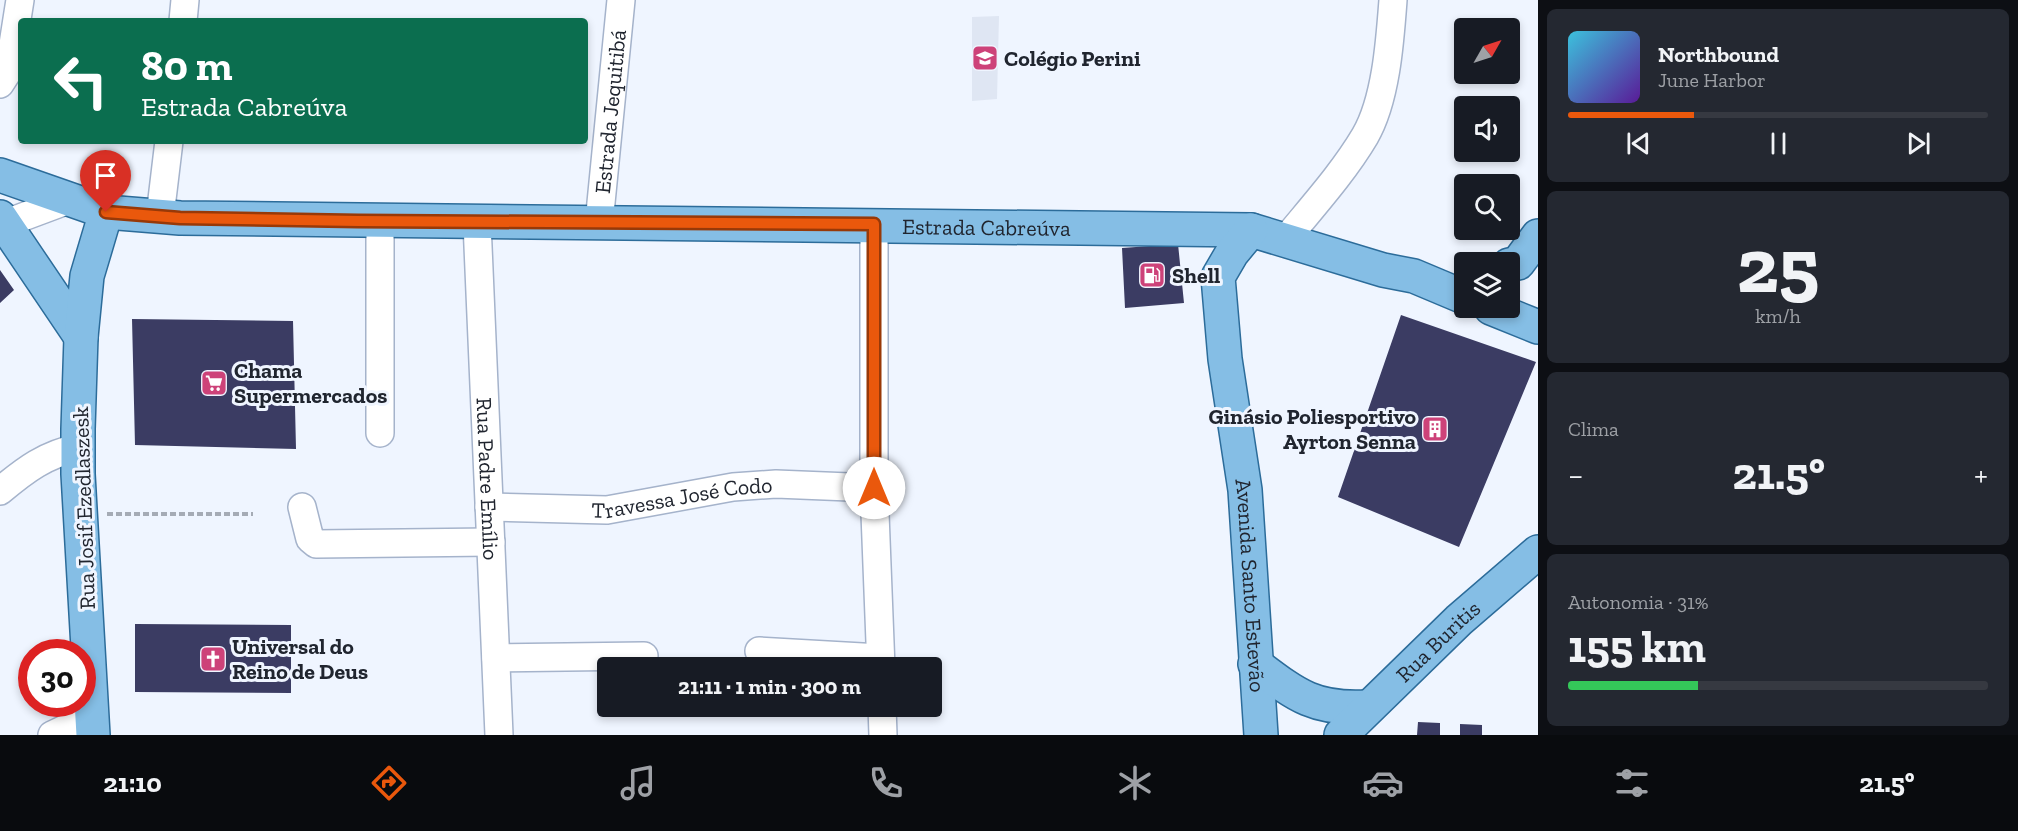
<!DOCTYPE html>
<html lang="pt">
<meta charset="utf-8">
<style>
body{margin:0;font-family:"Zilla Slab",serif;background:#242831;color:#f1f3f6;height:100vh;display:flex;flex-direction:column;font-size:22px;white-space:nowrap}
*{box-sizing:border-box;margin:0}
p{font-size:20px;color:#9ea1a6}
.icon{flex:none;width:33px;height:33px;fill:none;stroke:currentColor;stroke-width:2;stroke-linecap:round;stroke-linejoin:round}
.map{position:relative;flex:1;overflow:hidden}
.panel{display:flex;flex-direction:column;gap:9px;padding:9px;background:#0d0f14;width:480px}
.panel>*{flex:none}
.banner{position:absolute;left:18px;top:18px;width:570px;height:126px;border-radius:6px;box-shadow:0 3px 9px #0003;background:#0b6e4f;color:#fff;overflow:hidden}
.needle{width:39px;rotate:51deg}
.buttons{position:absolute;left:1454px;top:18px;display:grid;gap:12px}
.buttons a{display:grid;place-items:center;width:66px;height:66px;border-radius:6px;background:#171b24;box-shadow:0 3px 9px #0003;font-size:30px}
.speed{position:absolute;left:18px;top:639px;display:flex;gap:12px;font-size:30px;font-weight:700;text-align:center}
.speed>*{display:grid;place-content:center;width:78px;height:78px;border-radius:50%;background:#171b24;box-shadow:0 3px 9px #0003;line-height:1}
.speed .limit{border:9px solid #d22;background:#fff;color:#111}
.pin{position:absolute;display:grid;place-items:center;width:51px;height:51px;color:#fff;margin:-62px -26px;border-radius:50% 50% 50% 0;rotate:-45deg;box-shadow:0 0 6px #0007}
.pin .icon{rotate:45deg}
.me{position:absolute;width:66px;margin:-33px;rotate:0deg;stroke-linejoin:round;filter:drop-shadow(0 0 4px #0008)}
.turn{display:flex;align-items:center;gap:21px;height:126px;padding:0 24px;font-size:27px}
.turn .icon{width:78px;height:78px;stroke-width:2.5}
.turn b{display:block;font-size:42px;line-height:51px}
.big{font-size:45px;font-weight:800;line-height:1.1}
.panel .widget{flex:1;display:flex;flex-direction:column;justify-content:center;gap:9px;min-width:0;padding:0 21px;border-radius:9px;background:#242831}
.panel .dial{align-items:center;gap:0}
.dial b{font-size:78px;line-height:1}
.song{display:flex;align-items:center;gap:18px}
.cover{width:72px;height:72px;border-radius:9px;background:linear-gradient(135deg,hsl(190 70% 55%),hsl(270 70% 35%))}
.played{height:6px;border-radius:3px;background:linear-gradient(90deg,#ea580c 30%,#363941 30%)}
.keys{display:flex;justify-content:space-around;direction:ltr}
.heat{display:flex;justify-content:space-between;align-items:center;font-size:33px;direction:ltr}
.charge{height:9px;border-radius:4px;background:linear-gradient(90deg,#34c759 31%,#363941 0)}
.trip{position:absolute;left:597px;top:657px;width:345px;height:60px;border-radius:6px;background:#171b24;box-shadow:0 3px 9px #0003;font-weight:800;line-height:60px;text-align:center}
.tab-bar{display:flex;height:96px;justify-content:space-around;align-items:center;background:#090b0e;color:#9ea1a6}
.tab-bar .icon{width:42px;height:42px}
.tab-bar .on{color:#ea580c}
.tab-bar b{font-size:27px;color:#f1f3f6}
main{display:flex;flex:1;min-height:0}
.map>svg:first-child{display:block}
.built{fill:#dfe6f3}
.building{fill:#3b3c63}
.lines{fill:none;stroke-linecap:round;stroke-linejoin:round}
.minor-casing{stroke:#a5b3cb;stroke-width:30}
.major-casing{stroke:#2c6c9a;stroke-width:36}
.path{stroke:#a5abb5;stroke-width:4;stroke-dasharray:6 3;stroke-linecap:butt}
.minor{stroke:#fff;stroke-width:27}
.major{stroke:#85bee5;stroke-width:33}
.route-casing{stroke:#983908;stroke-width:15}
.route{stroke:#ea580c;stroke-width:10}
.labels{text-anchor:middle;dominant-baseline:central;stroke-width:6;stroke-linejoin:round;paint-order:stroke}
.poi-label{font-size:22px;font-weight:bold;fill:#20252f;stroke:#eff5ff;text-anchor:start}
.street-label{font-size:22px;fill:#20252f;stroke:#eff5ff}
</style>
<main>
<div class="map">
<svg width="1538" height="735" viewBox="0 0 1538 735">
<rect width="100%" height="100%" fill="#eff5ff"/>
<path class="built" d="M999,16L997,99L972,101V17Z"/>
<path class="building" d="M1178,244L1184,303L1125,308L1122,248Z
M0,270L14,290L0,303Z
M1401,315L1536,362L1459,547L1338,497Z
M132,319L293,321L296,449L135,445Z
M135,624L291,625V693L135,692Z
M1418,722L1440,723V735H1417Z
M1460,724L1482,725V735H1460Z"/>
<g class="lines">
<defs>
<g id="minor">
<path d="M183,21L185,0"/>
<path d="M0,84L9,70L20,0"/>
<path d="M160,216L169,141"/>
<path d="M380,221V433"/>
<path id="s1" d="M477,223L499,735"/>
<path id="s2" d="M599,223L621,0"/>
<path d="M874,224V488L881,668"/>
<path d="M0,229L4,224L71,199"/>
<path d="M1286,239C1313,206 1343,173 1365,136C1386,100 1390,41 1393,0"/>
<path d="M0,491C25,470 46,454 78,448"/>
<path d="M302,507L310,539L316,544L491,542"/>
<path id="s3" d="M489,507L607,510L733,487L776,484L874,488"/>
<path d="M759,651L880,658"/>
<path d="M496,658L644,656"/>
<path d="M882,706L883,735"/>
<path d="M52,735L92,716"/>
</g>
<g id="major">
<path id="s4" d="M0,175L106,212L180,218L1251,230L1383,270L1414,276L1464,297"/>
<path d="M0,217L81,337"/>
<path id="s5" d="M1251,230L1232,253L1218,277L1225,359L1245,490L1261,735"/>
<path d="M1509,265L1518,263L1538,236"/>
<path d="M1491,308L1538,327"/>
<path d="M1255,664C1296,695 1314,710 1367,707"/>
<path d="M93,735L78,474V429L81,337L87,276L106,212"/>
<path id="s6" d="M1341,735L1459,620L1538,552"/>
</g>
</defs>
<use href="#minor" class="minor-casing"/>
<use href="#major" class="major-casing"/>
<path class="path" d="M107,514H253"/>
<use href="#minor" class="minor"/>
<use href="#major" class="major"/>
</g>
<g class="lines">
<defs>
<path id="route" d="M106,212L180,218L358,221L874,224V488"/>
</defs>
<use href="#route" class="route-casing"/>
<use href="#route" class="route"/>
</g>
<defs>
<symbol id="school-square" viewBox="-11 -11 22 22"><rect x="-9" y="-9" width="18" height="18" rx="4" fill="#cd4279" stroke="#eff5ff"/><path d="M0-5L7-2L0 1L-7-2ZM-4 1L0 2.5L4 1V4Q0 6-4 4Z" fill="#fff"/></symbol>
<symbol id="fuel-square" viewBox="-11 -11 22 22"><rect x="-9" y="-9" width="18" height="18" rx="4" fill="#cd4279" stroke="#eff5ff"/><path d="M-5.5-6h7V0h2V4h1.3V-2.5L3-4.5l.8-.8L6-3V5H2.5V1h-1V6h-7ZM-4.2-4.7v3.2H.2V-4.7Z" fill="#fff"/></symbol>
<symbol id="supermarket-square" viewBox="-11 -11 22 22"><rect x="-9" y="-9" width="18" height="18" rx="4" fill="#cd4279" stroke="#eff5ff"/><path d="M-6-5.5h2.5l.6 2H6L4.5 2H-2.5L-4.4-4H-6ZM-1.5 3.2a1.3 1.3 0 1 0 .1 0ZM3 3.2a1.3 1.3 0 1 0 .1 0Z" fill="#fff"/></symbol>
<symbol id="building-square" viewBox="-11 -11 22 22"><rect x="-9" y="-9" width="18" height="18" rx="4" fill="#cd4279" stroke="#eff5ff"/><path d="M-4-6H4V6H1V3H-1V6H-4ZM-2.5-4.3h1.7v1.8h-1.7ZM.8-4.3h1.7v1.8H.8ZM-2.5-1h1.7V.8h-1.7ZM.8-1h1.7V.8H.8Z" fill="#fff"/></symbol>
<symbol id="church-square" viewBox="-11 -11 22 22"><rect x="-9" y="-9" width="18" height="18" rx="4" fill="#cd4279" stroke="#eff5ff"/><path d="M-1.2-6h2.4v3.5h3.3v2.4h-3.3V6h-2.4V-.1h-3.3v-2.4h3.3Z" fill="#fff"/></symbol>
</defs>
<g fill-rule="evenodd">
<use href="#school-square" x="970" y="43" width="30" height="30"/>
<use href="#fuel-square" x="1137" y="260" width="30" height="30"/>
<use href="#supermarket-square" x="199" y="368" width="30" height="30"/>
<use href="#building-square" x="1420" y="414" width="30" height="30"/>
<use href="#church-square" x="198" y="644" width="30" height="30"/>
</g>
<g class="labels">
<g class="poi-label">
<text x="1004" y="58">Colégio Perini</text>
<text x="1172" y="275">Shell</text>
<text x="234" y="370">Chama<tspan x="234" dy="25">Supermercados</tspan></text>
<text x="1416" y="416" text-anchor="end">Ginásio Poliesportivo<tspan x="1416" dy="25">Ayrton Senna</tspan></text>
<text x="232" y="646">Universal do<tspan x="232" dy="25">Reino de Deus</tspan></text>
</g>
<g class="street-label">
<text stroke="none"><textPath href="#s2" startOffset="112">Estrada Jequitibá</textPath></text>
<text stroke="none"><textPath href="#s4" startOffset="993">Estrada Cabreúva</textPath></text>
<text stroke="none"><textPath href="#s1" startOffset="256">Rua Padre Emílio</textPath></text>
<text stroke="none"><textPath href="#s3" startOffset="194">Travessa José Codo</textPath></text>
<text transform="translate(84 508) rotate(-92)">Rua Josif Ezedlaszesk</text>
<text stroke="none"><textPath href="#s5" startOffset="368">Avenida Santo Estevão</textPath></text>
<text stroke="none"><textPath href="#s6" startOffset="135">Rua Buritis</textPath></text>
</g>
</g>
</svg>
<div class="buttons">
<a><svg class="needle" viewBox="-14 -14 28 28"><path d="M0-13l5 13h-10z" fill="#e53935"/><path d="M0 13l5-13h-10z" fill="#9ea1a6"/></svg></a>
<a><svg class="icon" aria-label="sound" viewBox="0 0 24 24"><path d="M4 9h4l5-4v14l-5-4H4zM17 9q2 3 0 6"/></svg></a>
<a><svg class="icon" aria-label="search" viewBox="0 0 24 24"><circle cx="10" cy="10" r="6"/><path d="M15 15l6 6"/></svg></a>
<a><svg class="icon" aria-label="layers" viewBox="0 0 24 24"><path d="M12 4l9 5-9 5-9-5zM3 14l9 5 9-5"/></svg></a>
</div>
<div class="speed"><div class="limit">30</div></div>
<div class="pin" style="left:106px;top:212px;background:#d93025"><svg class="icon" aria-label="arrive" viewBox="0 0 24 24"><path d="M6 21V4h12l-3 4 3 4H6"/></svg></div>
<svg class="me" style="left:874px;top:488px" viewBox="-20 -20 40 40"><circle r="19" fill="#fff"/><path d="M0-13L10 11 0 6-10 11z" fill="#ea580c"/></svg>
<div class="trip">21:11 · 1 min · 300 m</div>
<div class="banner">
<div class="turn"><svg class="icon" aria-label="left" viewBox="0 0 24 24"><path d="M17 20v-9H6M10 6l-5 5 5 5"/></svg><div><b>80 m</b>Estrada Cabreúva</div></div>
</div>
</div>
<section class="panel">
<div class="widget">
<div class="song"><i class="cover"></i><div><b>Northbound</b><p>June Harbor</p></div></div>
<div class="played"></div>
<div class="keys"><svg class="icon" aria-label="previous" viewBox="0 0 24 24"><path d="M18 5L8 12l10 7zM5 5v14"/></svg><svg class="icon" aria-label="pause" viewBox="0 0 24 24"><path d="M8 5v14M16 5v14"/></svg><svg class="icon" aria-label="next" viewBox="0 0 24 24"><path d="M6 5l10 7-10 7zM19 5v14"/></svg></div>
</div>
<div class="widget dial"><b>25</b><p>km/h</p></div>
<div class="widget"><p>Clima</p>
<div class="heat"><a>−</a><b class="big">21.5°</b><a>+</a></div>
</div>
<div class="widget"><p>Autonomia · 31%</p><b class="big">155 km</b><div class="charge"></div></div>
</section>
</main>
<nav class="tab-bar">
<b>21:10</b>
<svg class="icon on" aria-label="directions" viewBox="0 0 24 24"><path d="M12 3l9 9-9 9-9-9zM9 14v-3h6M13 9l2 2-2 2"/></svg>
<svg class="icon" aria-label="music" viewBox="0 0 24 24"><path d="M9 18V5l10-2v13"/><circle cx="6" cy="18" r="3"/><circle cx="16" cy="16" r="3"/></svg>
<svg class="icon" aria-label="phone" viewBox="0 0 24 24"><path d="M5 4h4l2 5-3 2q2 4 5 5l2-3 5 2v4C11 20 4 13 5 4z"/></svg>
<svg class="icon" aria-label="climate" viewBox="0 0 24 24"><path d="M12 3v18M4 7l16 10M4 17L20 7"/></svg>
<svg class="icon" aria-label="car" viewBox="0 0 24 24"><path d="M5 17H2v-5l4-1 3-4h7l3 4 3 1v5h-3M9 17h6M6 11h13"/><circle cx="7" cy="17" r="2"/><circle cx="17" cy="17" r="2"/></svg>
<svg class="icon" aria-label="filters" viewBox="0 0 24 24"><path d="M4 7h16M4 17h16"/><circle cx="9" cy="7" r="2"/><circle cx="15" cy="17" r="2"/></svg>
<b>21.5°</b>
</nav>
